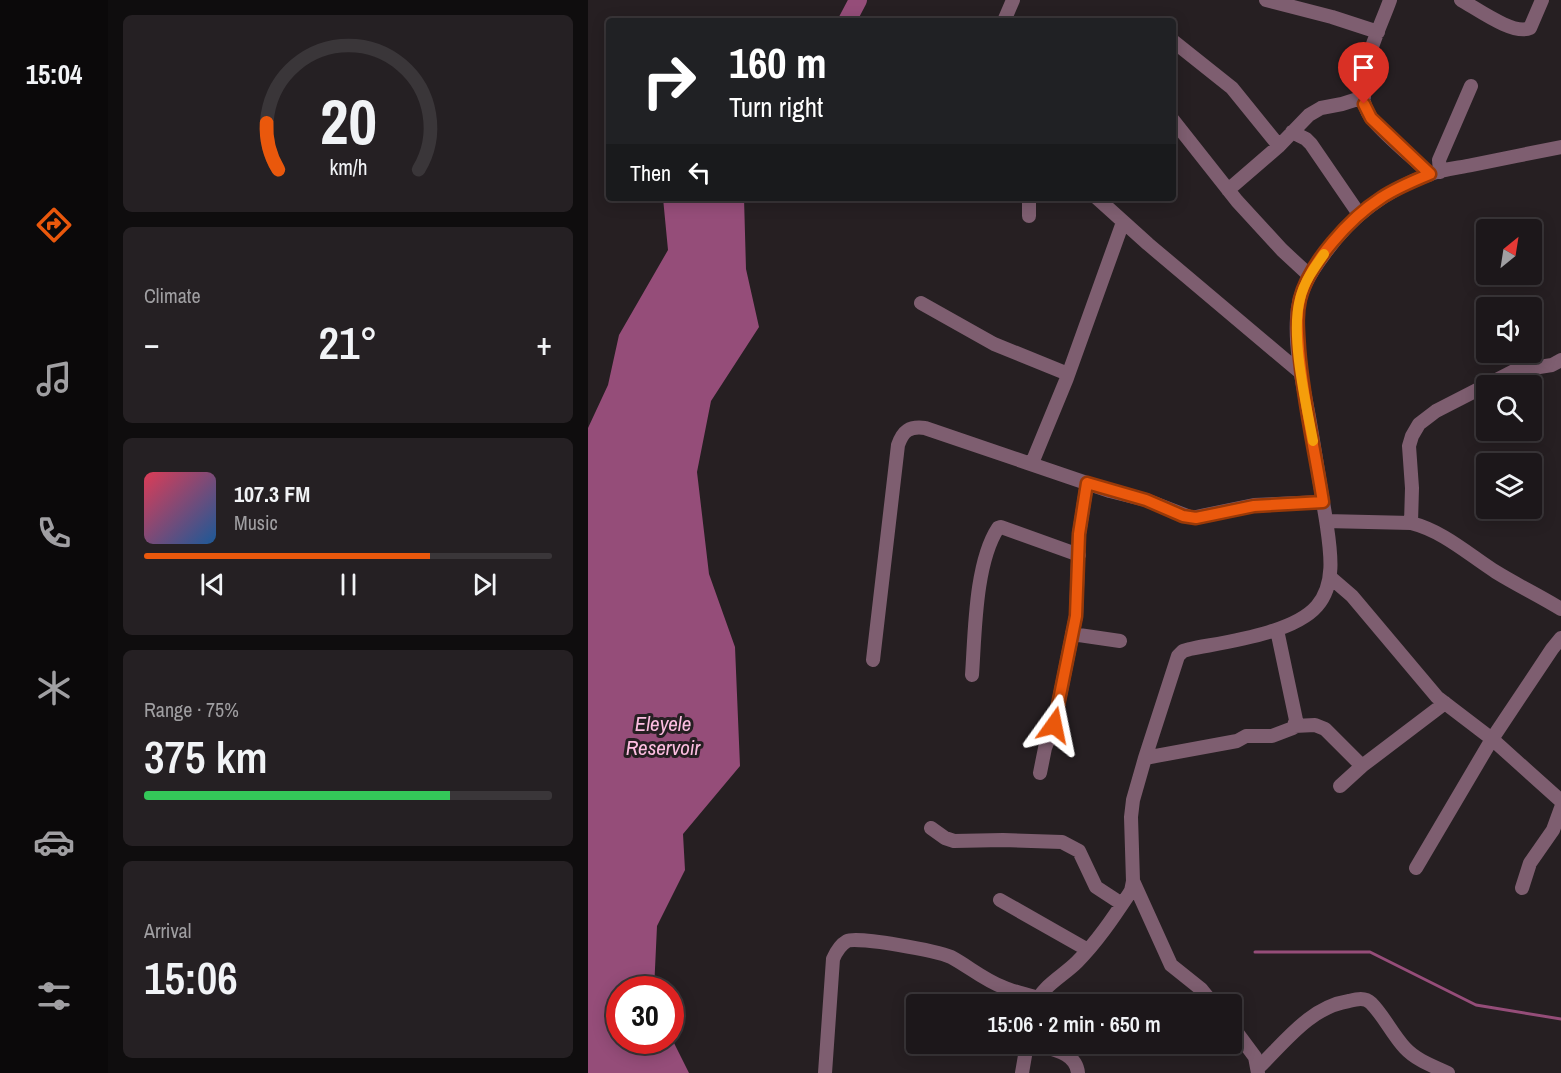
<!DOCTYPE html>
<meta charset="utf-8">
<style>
body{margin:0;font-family:"Archivo Narrow",sans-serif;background:#252023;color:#f1f3f6;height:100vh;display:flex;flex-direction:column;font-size:22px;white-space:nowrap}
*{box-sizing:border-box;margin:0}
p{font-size:20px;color:#a09fa2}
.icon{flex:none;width:33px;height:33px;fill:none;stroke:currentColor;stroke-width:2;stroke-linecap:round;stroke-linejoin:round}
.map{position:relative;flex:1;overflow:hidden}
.side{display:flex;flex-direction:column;gap:15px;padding:15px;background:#0f0d0e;width:480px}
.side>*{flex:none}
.top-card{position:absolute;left:18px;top:18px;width:570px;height:183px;border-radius:6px;box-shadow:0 3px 15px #0003,0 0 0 2px #3a3639;background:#202124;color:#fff;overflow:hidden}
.needle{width:39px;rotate:30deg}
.buttons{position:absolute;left:888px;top:219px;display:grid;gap:12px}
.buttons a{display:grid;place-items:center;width:66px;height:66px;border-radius:6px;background:#1c171a;box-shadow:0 3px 15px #0003,0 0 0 2px #3a3639;font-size:30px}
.speed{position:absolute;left:18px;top:976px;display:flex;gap:12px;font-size:30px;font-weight:700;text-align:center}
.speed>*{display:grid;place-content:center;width:78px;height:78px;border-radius:50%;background:#1c171a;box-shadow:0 3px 15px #0003,0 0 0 2px #3a3639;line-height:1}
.speed .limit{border:9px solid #d22;background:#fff;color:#111}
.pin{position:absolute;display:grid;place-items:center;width:51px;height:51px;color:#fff;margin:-62px -26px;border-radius:50% 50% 50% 0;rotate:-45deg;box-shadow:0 0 6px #0007}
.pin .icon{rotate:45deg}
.me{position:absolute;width:66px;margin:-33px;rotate:12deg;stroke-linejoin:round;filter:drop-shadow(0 0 4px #0008)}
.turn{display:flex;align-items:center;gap:21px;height:126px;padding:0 24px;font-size:27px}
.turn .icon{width:78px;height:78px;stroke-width:2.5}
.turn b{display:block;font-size:42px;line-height:51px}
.then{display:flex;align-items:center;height:57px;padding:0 24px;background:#0003;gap:12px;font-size:22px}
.big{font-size:45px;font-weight:600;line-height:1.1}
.side .tile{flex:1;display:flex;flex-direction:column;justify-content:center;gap:9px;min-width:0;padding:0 21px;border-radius:9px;background:#252023}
.side .dial{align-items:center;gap:0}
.dial svg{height:156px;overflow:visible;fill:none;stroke:#3a3639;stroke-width:7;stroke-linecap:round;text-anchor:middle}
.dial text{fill:#f1f3f6;stroke:none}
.song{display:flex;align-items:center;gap:18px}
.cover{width:72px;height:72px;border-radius:9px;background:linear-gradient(135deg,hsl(350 70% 55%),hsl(210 70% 35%))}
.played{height:6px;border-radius:3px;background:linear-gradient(90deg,#ea580c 70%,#3a3639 70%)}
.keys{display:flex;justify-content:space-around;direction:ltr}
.heat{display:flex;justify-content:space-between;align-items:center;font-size:33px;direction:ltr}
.charge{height:9px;border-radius:4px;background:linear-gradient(90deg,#34c759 75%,#3a3639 0)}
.trip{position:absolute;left:318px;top:994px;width:336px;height:60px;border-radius:6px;background:#1c171a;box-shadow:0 3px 15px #0003,0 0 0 2px #3a3639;font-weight:600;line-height:60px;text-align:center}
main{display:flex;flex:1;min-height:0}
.dock{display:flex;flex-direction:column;width:108px;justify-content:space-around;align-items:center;background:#0b090a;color:#a09fa2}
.dock .icon{width:42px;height:42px}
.dock .active{color:#ea580c}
.dock b{font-size:27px;color:#f1f3f6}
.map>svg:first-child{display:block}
.water{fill:#954d79}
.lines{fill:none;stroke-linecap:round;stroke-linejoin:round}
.stream{stroke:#954d79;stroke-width:3}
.river{stroke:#954d79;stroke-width:18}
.minor{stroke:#7e5e70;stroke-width:14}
.route-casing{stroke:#983908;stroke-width:15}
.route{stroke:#ea580c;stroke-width:10}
.slow{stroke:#f59e0b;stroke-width:10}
.labels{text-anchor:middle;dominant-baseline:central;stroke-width:6;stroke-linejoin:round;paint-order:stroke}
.water-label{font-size:21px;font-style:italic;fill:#fdbee1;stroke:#261f22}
</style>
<main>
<nav class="dock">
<b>15:04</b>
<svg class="icon active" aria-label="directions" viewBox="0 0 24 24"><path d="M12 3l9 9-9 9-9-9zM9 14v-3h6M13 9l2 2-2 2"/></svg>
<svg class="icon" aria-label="music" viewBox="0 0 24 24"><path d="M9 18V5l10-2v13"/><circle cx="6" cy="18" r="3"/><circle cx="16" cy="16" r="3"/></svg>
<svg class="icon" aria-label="phone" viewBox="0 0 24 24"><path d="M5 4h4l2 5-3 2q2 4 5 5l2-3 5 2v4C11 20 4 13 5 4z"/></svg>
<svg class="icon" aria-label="climate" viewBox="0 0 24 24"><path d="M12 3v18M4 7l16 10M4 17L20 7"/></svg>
<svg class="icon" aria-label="car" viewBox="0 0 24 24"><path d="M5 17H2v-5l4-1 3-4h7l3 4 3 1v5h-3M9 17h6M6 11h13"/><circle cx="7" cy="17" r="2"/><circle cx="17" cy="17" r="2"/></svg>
<svg class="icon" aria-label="filters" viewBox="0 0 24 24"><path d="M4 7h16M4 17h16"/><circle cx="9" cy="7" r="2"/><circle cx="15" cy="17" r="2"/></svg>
</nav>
<section class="side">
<div class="tile dial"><svg viewBox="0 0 100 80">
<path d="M14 69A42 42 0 1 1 86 69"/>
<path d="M14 69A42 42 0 0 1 8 45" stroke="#ea580c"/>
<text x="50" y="56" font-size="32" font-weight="700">20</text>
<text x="50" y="72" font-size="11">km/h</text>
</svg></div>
<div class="tile"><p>Climate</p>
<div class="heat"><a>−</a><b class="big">21°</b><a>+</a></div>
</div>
<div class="tile">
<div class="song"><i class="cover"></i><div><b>107.3 FM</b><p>Music</p></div></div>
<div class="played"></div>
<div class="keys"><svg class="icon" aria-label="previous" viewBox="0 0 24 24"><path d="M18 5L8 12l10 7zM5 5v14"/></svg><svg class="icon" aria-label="pause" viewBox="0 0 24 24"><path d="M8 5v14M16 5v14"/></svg><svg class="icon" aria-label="next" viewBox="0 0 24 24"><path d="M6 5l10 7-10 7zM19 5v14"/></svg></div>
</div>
<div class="tile"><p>Range · 75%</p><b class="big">375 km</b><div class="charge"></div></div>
<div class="tile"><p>Arrival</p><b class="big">15:06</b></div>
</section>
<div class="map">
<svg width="973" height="1073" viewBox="0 0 973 1073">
<rect width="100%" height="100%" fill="#261f22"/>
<path class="water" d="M75,198H156L158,269L171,327L123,401L109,472L121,574L147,647L152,766L95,834L97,870L69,926L66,990H32V1041H82L83,1037L101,1073H0V428L20,385L31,335L80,250Z"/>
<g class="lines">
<path class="stream" d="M667,952H782L888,1005L973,1019"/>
<path class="river" d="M259,21L270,0"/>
<path class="minor" d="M678,0L744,17L790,32
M802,0C791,32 759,89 784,119C801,139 823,156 842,174
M873,0C888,8 926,36 942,28L954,0
M416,21L425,0
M585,41L644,88L691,146
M585,120L649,201L694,250L721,275
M704,132L718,139L723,144L771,214
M852,172L851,160L883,86
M640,190L691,146L721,115L733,108L754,104L776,97
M509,198L560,244L713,373
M441,216V198
M333,303L406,344L480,374
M444,463L479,378L535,222
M738,521L823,523C855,531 880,554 908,572C929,585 952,596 973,609
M823,523L824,488L821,446L824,436L831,424L848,411L926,371L964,365L973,360
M742,577L764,596L849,697L904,739L973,801
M484,634L532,641
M285,660L310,445C315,431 321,426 337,428L522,491L558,500L602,517H608L666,505L735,502
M384,675C387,633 387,563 410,528L413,527L491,555
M706,726L727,725L737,729L774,766
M557,758L649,741L658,736H684L705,728L708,720L689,630
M452,773L457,748L466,725L488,616L491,534L499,483
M752,786L774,766L857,703
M343,828L357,838L366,841L415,840L474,842L491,851L508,887L534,904
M828,868L904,739L964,649L973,638
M545,881L583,965L613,989L626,1005
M934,888L942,863L965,830L973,808
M412,900L500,950
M447,1005C454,986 475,976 489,962C510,941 527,915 543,891L545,881L543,817L545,800L557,758L590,656L595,651L602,649C636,642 705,634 729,606C749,583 742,548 738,520C732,485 727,451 721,417C715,385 707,351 709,318C710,292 722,273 737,253C763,217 798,190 840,175C854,169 870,168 884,165C914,159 943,153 973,147
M644,1026L667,1057L670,1073
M447,1044C463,1049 488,1052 490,1073
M670,1068C697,1042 722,1007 761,1001C769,999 777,997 783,1003C796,1016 804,1034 817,1048C828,1060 845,1066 860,1073
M237,1073L245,959C248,952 252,945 259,941C270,936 349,951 363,957C380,966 396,980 415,987C426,992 438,994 450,998
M434,1073L439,1044"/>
</g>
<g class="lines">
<defs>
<path id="route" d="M466,725L488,616L491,534L499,483L558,500L595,516L608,518L666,506L735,502C727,451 715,400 711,349C710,332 708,316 712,299C721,263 762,218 793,198C808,188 825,181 842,174L783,118L776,104"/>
</defs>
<use href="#route" class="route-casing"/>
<use href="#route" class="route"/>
<path class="slow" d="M725,441C718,403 702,336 712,299C716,282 726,268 736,254"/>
</g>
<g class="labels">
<g class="water-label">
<text x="75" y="723">Eleyele<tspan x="75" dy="24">Reservoir</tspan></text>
</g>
</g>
</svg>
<div class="buttons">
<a><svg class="needle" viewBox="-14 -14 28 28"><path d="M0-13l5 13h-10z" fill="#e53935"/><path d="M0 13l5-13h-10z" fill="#a09fa2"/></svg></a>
<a><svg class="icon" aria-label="sound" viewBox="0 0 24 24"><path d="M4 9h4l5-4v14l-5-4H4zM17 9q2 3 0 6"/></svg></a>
<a><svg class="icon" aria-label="search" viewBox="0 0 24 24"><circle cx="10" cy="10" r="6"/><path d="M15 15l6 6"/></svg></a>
<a><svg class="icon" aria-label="layers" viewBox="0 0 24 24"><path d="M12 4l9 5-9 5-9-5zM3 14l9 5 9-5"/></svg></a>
</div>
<div class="speed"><div class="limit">30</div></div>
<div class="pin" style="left:776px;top:104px;background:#d93025"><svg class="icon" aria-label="arrive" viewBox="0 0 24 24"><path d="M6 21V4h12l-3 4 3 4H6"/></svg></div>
<svg class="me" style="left:466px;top:725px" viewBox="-20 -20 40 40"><path d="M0-17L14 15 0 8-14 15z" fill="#ea580c" stroke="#fff" stroke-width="4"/></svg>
<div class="trip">15:06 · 2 min · 650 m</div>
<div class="top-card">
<div class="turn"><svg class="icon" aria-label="right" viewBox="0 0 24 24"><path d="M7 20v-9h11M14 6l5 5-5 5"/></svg><div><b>160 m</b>Turn right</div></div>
<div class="then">Then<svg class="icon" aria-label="left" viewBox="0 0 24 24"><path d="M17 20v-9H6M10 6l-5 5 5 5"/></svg></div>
</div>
</div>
</main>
